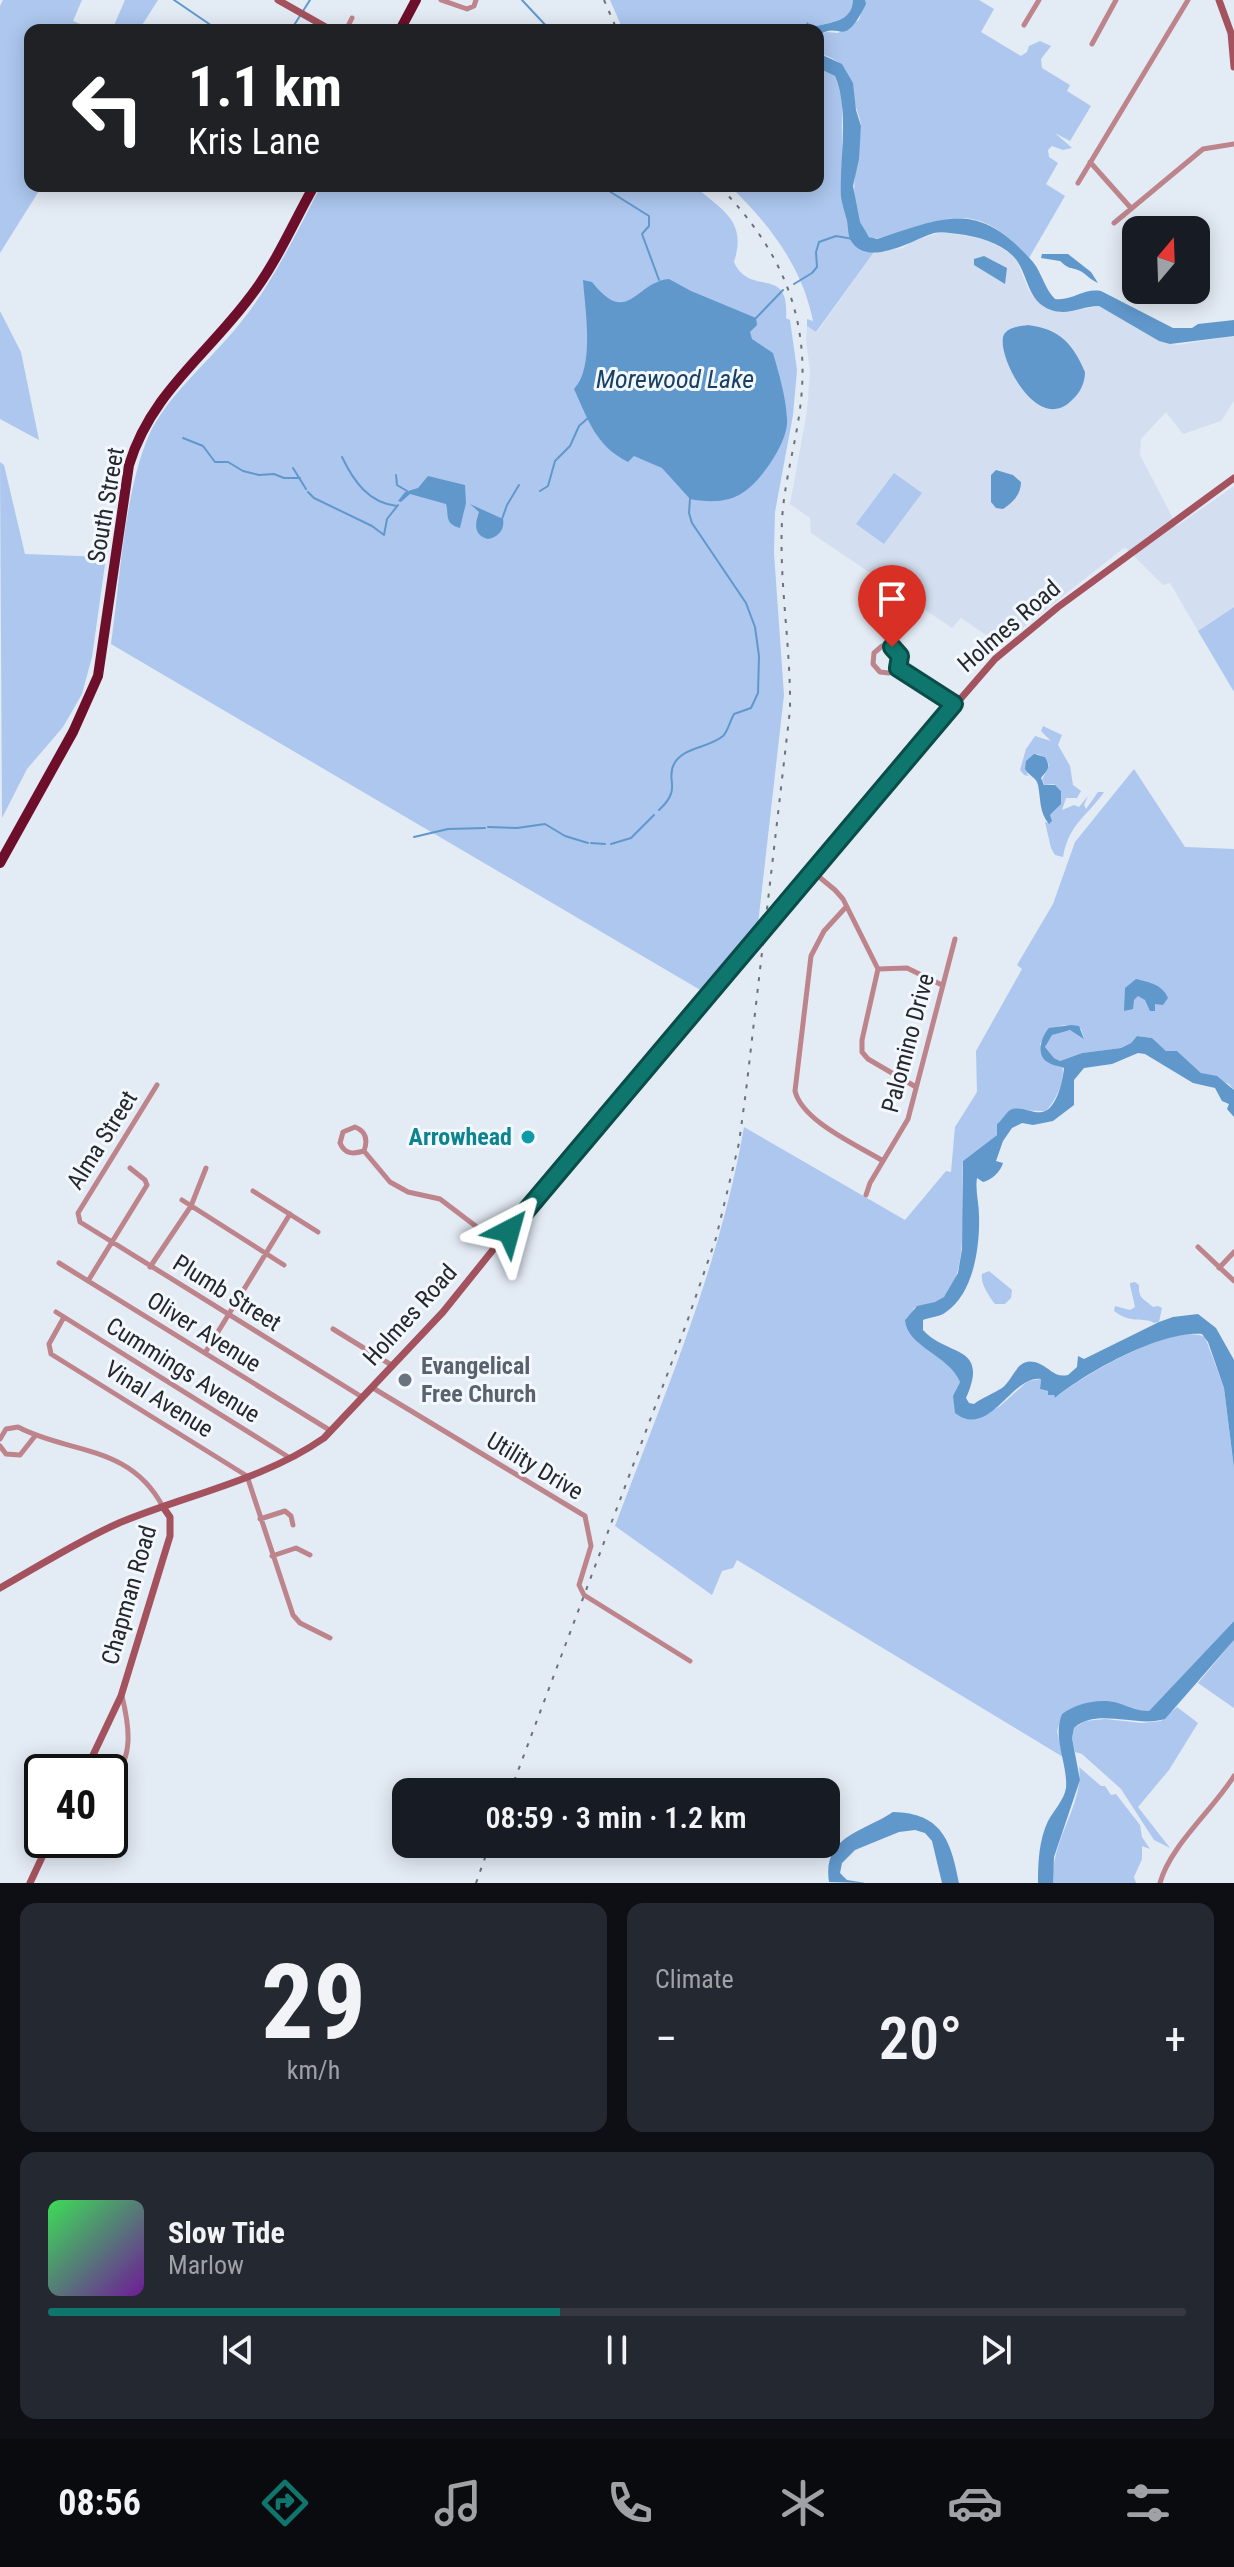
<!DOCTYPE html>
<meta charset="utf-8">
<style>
body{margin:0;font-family:"Roboto Condensed",sans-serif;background:#242831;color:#f1f3f6;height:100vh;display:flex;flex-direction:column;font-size:30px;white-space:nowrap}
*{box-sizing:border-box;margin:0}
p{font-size:26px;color:#9ea1a6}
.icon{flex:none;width:44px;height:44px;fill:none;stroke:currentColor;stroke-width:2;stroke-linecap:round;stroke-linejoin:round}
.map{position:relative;height:1883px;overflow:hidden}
.panel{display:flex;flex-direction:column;gap:20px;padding:20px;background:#0d0f14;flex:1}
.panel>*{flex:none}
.banner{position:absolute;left:24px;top:24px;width:800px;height:168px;border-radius:16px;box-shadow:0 4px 20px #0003;background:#202124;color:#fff;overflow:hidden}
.needle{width:52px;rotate:19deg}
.controls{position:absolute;left:1122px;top:216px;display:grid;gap:16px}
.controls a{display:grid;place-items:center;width:88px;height:88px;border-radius:16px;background:#171b24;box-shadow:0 4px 20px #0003;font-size:40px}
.speed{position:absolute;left:24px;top:1754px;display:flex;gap:16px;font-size:40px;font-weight:700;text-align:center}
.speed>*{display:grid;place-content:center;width:104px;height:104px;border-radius:50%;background:#171b24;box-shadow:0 4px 20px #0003;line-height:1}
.speed .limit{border:4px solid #111;border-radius:12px;background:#fff;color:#111}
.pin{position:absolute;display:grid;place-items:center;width:68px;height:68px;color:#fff;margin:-82px -34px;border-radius:50% 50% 50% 0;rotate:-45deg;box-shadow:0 0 8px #0007}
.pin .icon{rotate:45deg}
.me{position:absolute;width:88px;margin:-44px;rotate:39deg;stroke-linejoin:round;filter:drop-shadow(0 0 6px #0008)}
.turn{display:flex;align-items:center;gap:28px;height:168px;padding:0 32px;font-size:36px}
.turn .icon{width:104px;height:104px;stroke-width:2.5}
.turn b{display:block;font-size:56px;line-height:68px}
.big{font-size:60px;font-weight:600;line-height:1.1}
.panel .tile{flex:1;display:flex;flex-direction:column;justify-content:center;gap:12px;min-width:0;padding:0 28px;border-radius:16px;background:#242831}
.panel .dial{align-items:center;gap:0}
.dial b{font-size:104px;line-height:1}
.song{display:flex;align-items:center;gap:24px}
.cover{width:96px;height:96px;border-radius:12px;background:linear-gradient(135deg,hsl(130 70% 55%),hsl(280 70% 35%))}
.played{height:8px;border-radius:4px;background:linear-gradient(90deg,#0f766e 45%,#363941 45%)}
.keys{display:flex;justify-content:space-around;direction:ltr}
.heat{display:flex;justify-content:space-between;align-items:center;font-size:44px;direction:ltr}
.panel .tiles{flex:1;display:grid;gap:20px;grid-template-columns:1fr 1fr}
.tile:last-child{grid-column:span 2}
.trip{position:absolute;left:392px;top:1778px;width:448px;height:80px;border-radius:16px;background:#171b24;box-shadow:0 4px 20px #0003;font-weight:600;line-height:80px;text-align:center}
.tabs{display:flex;height:128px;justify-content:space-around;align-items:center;background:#090b0e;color:#9ea1a6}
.tabs .icon{width:56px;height:56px}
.tabs .on{color:#0f766e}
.tabs b{font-size:36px;color:#f1f3f6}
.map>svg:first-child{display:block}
.built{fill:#d3dff0}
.green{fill:#adc7ef}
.water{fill:#6198cc}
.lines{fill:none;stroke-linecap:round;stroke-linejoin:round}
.stream{stroke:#6198cc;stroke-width:2}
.street{stroke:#be848b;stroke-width:5}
.secondary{stroke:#a3525e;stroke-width:7}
.highway{stroke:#6d0f2a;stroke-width:10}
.rail{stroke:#6d7178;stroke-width:2;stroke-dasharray:4 8;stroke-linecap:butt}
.secondary-bridge{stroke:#a3525e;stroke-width:7}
.route-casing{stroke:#0a4d48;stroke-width:20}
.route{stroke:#0f766e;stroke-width:14}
.culture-dot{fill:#0f9aa8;stroke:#f3f8fe;stroke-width:3}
.worship-dot{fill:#6b7280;stroke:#f3f8fe;stroke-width:3}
.labels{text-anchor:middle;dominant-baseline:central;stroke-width:6;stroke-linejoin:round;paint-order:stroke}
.street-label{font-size:24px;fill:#25272b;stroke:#f3f8fe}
.culture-label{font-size:24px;font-weight:bold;fill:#0d838f;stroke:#f3f8fe;text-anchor:end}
.worship-label{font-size:24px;font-weight:bold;fill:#5b616d;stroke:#f3f8fe;text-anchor:start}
.water-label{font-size:26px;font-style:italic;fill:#174063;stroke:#f3f8fe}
</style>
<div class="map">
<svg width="1234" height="1883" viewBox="0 0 1234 1883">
<rect width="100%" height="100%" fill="#e3ebf5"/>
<path class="built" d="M941,232L985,239L1010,253L1016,259L1029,291L1037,301L1056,311L1068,312L1099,306L1159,341L1177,345L1234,336V401L1221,421L1183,434L1166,412L1141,439L1140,455L1177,526L1234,486V607L1198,631L1170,583L1163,585L1125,547L1001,645L961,618L952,628L811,533L810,518L790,504L807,411L810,370L806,341L807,326L817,332L874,252L903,248L911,242Z"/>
<path class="green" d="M3,0H82L73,21L95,30H30V186H42L0,253V6Z
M125,0H158L139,30H112Z
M610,0H853C852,22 830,22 813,27L808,23L805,30H623Z
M865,0H979L994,9L981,32L1021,56L1027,52L1029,46L1040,41L1051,46L1041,59L1042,68L1070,85L1067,91L1091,106L1070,141L1055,133L1072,148L1063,150L1052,146L1048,150L1049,157L1058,163L1046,184L1065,196L1029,258C970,191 941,225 873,239C842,221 858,156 861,127C861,118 855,107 853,97C847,70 847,62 818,53V36L826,32L838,33L859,20Z
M818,68L835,76L842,99V203L848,224L868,251L874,252L816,332L807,326V319L813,321C802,266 769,224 730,186H818Z
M321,186H695C723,212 747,220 734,262C750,298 790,264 786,318L790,320L797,370L793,415L775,512L774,553L784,695L758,924L702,991L111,644C120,581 124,493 149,435C168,394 213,358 241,322C274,281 296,233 321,186Z
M0,311L21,352L39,440L0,419Z
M0,462L4,465L25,554L106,557L92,657L82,694L63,727L27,769L2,818Z
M894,473L922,493L884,544L856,524Z
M1234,607V692L1198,631Z
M1043,726L1062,735L1058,745L1070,766L1073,785L1081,791L1077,798H1066L1062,810L1074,805L1079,807L1088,796L1084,805L1086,809L1098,792H1104C1087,817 1069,823 1063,857L1055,855L1051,848L1045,822L1051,823L1050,815C1059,807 1062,804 1061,791L1054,784L1045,785L1042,780L1049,765L1045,757L1037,754L1027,774L1029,776L1024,775L1020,770L1026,749L1035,736L1051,741L1041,731Z
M1134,769L1185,847L1234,849V1090L1229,1084L1201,1073L1177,1051H1166L1152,1038L1137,1036L1131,1043L1121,1048L1082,1053L1060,1061L1054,1058L1045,1047L1048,1038C1061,1028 1072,1027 1084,1038L1081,1029L1065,1025L1049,1029L1040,1044L1048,1063L1062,1065C1066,1080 1056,1100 1046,1111L1010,1110L999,1122L997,1135L963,1161C960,1195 971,1272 944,1297C936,1304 924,1304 914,1308L910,1316L906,1318C907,1347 949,1354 960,1382L958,1386L977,1419L1000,1406L1028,1381L1041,1379L1040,1389L1048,1391V1395H1054L1055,1398C1081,1377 1174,1321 1205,1337L1224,1388L1234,1468V1621L1149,1711C1119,1711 1092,1692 1062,1714L1057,1731L1063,1757L737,1560L733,1568L722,1571L712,1595L615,1526C664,1395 720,1266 744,1127L905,1220L946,1171L951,1172L955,1127L977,1092L976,1051L1022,969L1017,965L1053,904L1075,842Z
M989,1271L1012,1290L1011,1298L1005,1304H995C989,1296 980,1283 982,1274Z
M1135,1282L1139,1285C1138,1299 1144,1299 1153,1307L1158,1306L1162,1308L1159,1322L1154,1323C1143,1316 1132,1325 1114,1311L1115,1306L1130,1310L1135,1307L1130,1285V1283Z
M1234,1640V1708L1198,1683Z
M1177,1707L1198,1723L1169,1770L1138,1807L1170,1848L1154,1840L1121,1789L1082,1754L1075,1752L1072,1738L1074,1728L1085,1721L1105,1719L1142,1723L1161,1721Z
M1079,1767L1101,1786H1105L1111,1795L1116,1794L1140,1825L1142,1837L1150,1849L1142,1846V1859L1134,1877L1136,1883H1053C1050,1841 1085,1802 1079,1767Z"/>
<path class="water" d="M853,0H865L866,4C842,52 842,19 818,36V30H805L807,22L813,27C831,22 852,22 853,0Z
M818,53L842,64L853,83L856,110L861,126L859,159L853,186L860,222L869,237L877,239C946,217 978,199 1033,262C1042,273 1044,288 1055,299C1073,301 1083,288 1101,291L1173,328H1192L1198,324L1234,320V336L1170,344L1159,341L1099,306C1082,306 1069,316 1051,310C1026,301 1029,274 1014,257C1001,243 977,236 958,234C950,233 942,231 934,233C914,239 866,270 850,239C848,234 848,226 847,221C845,213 842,205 841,197C839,159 850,112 835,76L818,68Z
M1042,254H1068L1091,272L1098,283C1091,280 1088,276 1082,272C1072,266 1072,272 1060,261L1041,258Z
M984,256L1007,268L1005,284L974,265V259Z
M669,279L691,291L756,318L757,325L750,332L752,339L773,353C779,374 786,397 787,419C789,442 759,485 739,495C724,503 706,502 690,499L662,468L634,456L628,462C595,445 589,421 574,389C595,367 585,309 583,280L592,282C628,328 635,282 669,279Z
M1028,325C1060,329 1073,344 1085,372C1085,383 1080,393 1072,400C1035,438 992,346 1005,333C1010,327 1021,326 1028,325Z
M996,470L1013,475L1021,482C1021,494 1013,503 1003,509L996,508L991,502V475Z
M428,476L465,485L466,503L460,528C444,524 449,514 446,504L410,494L401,502L398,501L405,492L418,488Z
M470,504L503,519C505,530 498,537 488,539C473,535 475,524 479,512Z
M1034,754L1045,757C1051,768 1048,769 1041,778L1044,785H1055L1061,791V804L1050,815L1052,821L1049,824C1039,812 1041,800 1038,785C1036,777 1029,776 1025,769L1026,761Z
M1136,979C1149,982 1163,985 1168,998L1163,1005L1155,1004V1011H1150L1145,1000L1138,996L1134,1000L1133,1009L1124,1011L1125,988Z
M1071,1025L1079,1026L1084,1039L1070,1030L1052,1035L1045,1047L1054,1058L1060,1061L1082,1053L1121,1048L1131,1043L1137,1036L1152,1038L1166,1051H1177L1201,1073L1217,1076L1234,1090V1117L1227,1109L1229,1104L1222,1101L1215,1088L1193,1083L1145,1054L1138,1053L1112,1064L1084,1068L1074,1080V1105L1053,1121L1033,1125L1022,1123L1012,1128L1003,1141L996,1161L1003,1163C1001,1171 992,1180 983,1182L977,1178C975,1190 979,1203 979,1215C980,1246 974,1293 946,1312C940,1317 930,1317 923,1320V1330C947,1357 990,1344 966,1398L969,1403L974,1404C983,1397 993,1394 1002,1388C1015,1378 1017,1354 1040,1364C1051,1369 1055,1378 1068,1375L1077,1367L1078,1356L1084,1359L1159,1322L1173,1317L1198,1314L1216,1328L1234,1360V1468L1224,1388L1208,1342L1202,1334C1160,1331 1087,1372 1055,1398L1054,1395H1048V1391L1040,1389L1041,1379C1011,1375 990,1440 955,1413L953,1396L960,1382C949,1355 907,1347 905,1320L917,1306L935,1302L944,1297L958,1273L962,1249L963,1161L997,1135V1124C1001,1121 1006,1113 1010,1110C1021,1105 1032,1114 1042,1112C1057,1110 1063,1079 1064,1068C1060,1066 1055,1066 1051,1064C1035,1058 1040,1038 1049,1028Z
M1234,1621V1640L1165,1719C1137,1728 1097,1707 1074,1728L1072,1738L1080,1780L1054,1857L1053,1883H1038C1038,1862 1039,1840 1048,1821C1054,1810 1064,1800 1066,1788C1068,1764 1052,1738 1062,1714C1077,1703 1099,1698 1118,1703C1130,1707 1136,1711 1149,1711Z
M893,1812C942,1813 951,1841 959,1883H942L932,1841L925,1833L915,1830L899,1832L855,1850L842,1863L840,1873L847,1880L866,1883L829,1882C822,1836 863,1832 893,1812Z"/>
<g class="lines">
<path class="stream" d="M174,0L218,30
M522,0L550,30
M291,30L310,0
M601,186L649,216V226L642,234L659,280
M794,284L812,273L817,267L816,252L819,242L836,236L853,239
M756,318L783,290
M183,438L203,446L215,462H228L243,471L259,475L274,474L284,478H300
M342,457C354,482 369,503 397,506
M293,468L306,489
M396,475L397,485L407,491
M540,491L548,486L555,461L570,446L579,426L588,418
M308,492L314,498L372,526L384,535L387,519L398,505
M502,519L507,505L519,485
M659,810C683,788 665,780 674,764C683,747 709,748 723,736C728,731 730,721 734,714L751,708L758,693L759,656L755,627L746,603L692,523L689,513L690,499
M488,827L517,828L545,824L565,836L588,843
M414,837L448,829L485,828
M591,843L605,844
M611,844L631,838L654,815"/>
<path class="street" d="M441,0L467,9L474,6L476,0
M1024,25L1039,0
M346,30L352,18
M1092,44L1116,0
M1090,162L1130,207
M1078,183L1188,0
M1114,223L1203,149L1234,144
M898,668L901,658L895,648L882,646L874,653L873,664L880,672L889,673L898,668L954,704
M812,871L835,890L843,899L878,969L907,968L942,985
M846,907L824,931L811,956L795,1091C802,1121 857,1145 883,1161
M878,969L862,1040V1052L868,1059L916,1087
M157,1085L78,1213L80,1222L362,1397
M364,1151C368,1140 366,1131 355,1127L343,1132L340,1143C345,1155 354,1154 364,1151L390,1182L408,1192L440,1199L498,1243
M253,1191L318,1232
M866,1195L870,1183L908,1119L955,939
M182,1200L284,1265
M1198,1247L1234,1281
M59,1263L331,1431
M150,1267L191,1206L206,1168
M1219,1268L1234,1252
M88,1281L147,1185L145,1180L130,1168
M56,1312L290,1458
M64,1317L49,1344L51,1354L247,1476L293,1615L300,1623L330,1638
M333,1329L393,1366
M205,1353L290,1214
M373,1388L585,1516L591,1546L579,1585L584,1595L690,1661
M0,1439L6,1429L18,1427C69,1454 130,1444 163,1507
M0,1446L6,1454L20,1455L35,1436
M260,1519L285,1511L291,1516L293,1525
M272,1556L296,1548L310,1555
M110,1781C135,1759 129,1725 122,1696
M1160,1883C1170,1846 1212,1811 1234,1776"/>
<path class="secondary" d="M278,0L331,30
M1219,0L1231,33L1234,67
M769,920L995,659L1058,607L1234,478
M0,1588C39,1566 78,1541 119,1523C186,1495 264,1480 324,1438L443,1312L533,1200L760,930
M85,1772L121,1696L170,1536V1517L163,1507
M30,1883L50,1840"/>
<path class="highway" d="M400,30L416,0
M0,863L73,732L98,676L129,465C151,393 206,356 250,297C276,264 293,223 314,186"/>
<path class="rail" d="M604,0L617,30
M510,1792L687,1322L716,1238L739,1143L746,1091L790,710C791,647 779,584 782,521C784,480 797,441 801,400C810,314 779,247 719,186
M476,1883L490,1844"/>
<path class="secondary-bridge" d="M760,930L769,920"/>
</g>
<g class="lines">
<defs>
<path id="route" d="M509,1231L954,704L898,668L900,656L892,647"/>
</defs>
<use href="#route" class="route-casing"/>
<use href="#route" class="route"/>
</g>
<circle class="culture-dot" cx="528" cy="1137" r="8"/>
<circle class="worship-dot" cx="405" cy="1380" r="8"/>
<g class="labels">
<g class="street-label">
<text transform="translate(106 505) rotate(-80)">South Street</text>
<text transform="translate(1009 626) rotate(-41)">Holmes Road</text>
<text transform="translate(908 1043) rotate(-75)">Palomino Drive</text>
<text transform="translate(102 1140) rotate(-58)">Alma Street</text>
<text transform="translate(227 1293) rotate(32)">Plumb Street</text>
<text transform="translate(410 1315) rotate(-48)">Holmes Road</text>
<text transform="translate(204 1332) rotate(32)">Oliver Avenue</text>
<text transform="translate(183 1370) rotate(32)">Cummings Avenue</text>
<text transform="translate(159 1399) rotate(32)">Vinal Avenue</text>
<text transform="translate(535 1466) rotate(31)">Utility Drive</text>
<text transform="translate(129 1595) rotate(-74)">Chapman Road</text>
</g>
<g class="culture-label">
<text x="512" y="1137">Arrowhead</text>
</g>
<g class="worship-label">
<text x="421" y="1366">Evangelical<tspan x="421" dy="28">Free Church</tspan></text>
</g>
<g class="water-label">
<text x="675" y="379">Morewood Lake</text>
</g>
</g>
</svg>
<div class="controls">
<a><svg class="needle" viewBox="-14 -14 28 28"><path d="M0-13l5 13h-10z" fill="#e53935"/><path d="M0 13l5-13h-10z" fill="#9ea1a6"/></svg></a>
</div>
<div class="speed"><div class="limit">40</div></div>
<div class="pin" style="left:892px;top:647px;background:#d93025"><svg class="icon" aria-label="arrive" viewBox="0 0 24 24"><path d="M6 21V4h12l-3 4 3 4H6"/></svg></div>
<svg class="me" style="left:509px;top:1231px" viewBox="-20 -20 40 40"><path d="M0-17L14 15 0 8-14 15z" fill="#0f766e" stroke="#fff" stroke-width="4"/></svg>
<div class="trip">08:59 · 3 min · 1.2 km</div>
<div class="banner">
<div class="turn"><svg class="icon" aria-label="left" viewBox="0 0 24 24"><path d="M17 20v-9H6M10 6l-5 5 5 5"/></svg><div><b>1.1 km</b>Kris Lane</div></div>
</div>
</div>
<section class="panel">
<div class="tiles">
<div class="tile dial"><b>29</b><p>km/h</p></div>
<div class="tile"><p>Climate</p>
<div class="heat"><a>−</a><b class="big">20°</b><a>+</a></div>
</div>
<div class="tile">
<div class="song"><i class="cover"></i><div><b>Slow Tide</b><p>Marlow</p></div></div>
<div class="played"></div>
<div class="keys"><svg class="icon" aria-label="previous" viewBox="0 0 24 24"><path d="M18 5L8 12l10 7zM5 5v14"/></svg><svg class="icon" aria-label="pause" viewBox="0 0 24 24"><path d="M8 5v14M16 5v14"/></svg><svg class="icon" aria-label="next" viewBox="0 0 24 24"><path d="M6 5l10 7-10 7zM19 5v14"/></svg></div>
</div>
</div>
</section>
<nav class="tabs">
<b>08:56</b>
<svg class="icon on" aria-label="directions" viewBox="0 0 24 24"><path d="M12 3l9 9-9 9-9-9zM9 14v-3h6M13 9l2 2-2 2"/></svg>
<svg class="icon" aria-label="music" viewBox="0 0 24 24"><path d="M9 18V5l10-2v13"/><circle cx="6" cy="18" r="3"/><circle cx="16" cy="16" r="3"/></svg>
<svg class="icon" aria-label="phone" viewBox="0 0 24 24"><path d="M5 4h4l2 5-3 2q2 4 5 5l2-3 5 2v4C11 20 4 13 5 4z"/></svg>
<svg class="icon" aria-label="climate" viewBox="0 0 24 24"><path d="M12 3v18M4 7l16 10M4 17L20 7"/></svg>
<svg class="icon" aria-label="car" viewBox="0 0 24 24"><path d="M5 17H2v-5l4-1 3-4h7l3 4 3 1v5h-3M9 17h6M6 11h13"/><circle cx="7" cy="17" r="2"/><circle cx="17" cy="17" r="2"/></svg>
<svg class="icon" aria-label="filters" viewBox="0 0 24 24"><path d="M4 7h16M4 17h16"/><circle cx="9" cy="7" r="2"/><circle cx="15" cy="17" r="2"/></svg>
</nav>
